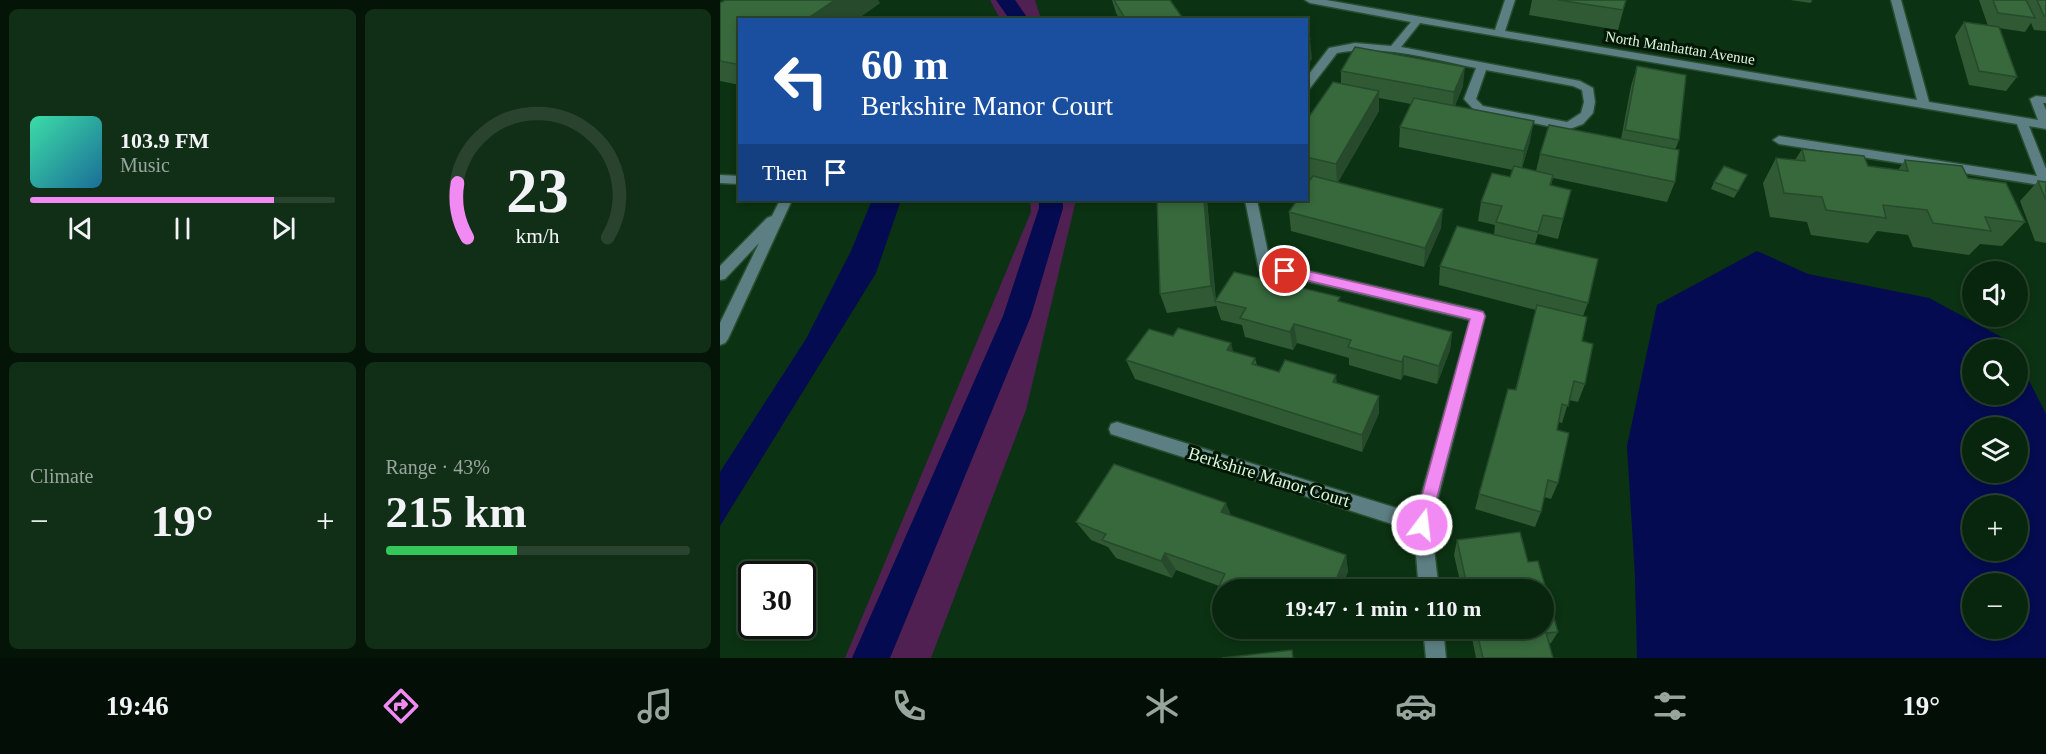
<!DOCTYPE html>
<meta charset="utf-8">
<style>
body{margin:0;font-family:Georgia,serif;background:#112e17;color:#f1f3f6;height:100vh;display:flex;flex-direction:column;font-size:22px;white-space:nowrap}
*{box-sizing:border-box;margin:0}
p{font-size:20px;color:#98a59e}
.icon{flex:none;width:33px;height:33px;fill:none;stroke:currentColor;stroke-width:2;stroke-linecap:round;stroke-linejoin:round}
.map{position:relative;flex:1;overflow:hidden}
.side{display:flex;flex-direction:column;gap:9px;padding:9px;background:#041508;width:720px}
.side>*{flex:none}
.guide{position:absolute;left:18px;top:18px;width:570px;height:183px;border-radius:0px;box-shadow:0 3px 9px #0003,0 0 0 2px #29432e;background:#1a4fa0;color:#fff;overflow:hidden}
.controls{position:absolute;left:1242px;top:261px;display:grid;gap:12px}
.controls a{display:grid;place-items:center;width:66px;height:66px;border-radius:50%;background:#08260e;box-shadow:0 3px 9px #0003,0 0 0 2px #29432e;font-size:30px}
.speed{position:absolute;left:18px;top:561px;display:flex;gap:12px;font-size:30px;font-weight:700;text-align:center}
.speed>*{display:grid;place-content:center;width:78px;height:78px;border-radius:50%;background:#08260e;box-shadow:0 3px 9px #0003,0 0 0 2px #29432e;line-height:1}
.speed .limit{border:3px solid #111;border-radius:9px;background:#fff;color:#111}
.pin{position:absolute;display:grid;place-items:center;width:51px;height:51px;color:#fff;margin:-26px;border:3px solid #fff;border-radius:50%;box-shadow:0 2px 6px #0007}
.me{position:absolute;width:66px;margin:-33px;rotate:15deg;stroke-linejoin:round;filter:drop-shadow(0 0 4px #0008)}
.turn{display:flex;align-items:center;gap:21px;height:126px;padding:0 24px;font-size:27px}
.turn .icon{width:78px;height:78px;stroke-width:2.5}
.turn b{display:block;font-size:42px;line-height:51px}
.then{display:flex;align-items:center;height:57px;padding:0 24px;background:#0003;gap:12px;font-size:22px}
.big{font-size:45px;font-weight:800;line-height:1.1}
.side .widget{flex:1;display:flex;flex-direction:column;justify-content:center;gap:9px;min-width:0;padding:0 21px;border-radius:9px;background:#112e17}
.side .dial{align-items:center;gap:0}
.dial svg{height:156px;overflow:visible;fill:none;stroke:#29432e;stroke-width:7;stroke-linecap:round;text-anchor:middle}
.dial text{fill:#f1f3f6;stroke:none}
.song{display:flex;align-items:center;gap:18px}
.cover{width:72px;height:72px;border-radius:9px;background:linear-gradient(135deg,hsl(160 70% 55%),hsl(200 70% 35%))}
.played{height:6px;border-radius:3px;background:linear-gradient(90deg,#f28af3 80%,#29432e 80%)}
.keys{display:flex;justify-content:space-around;direction:ltr}
.heat{display:flex;justify-content:space-between;align-items:center;font-size:33px;direction:ltr}
.charge{height:9px;border-radius:4px;background:linear-gradient(90deg,#34c759 43%,#29432e 0)}
.side .tiles{flex:1;display:grid;gap:9px;grid-template-columns:repeat(2,1fr)}
.trip{position:absolute;left:492px;top:579px;width:342px;height:60px;border-radius:30px;background:#08260e;box-shadow:0 3px 9px #0003,0 0 0 2px #29432e;font-weight:800;line-height:60px;text-align:center}
.tabs{display:flex;height:96px;justify-content:space-around;align-items:center;background:#030f06;color:#98a59e}
.tabs .icon{width:42px;height:42px}
.tabs .current{color:#f28af3}
.tabs b{font-size:27px;color:#f1f3f6}
main{display:flex;flex:1;min-height:0}
.map>svg:first-child{display:block}
.green{fill:#512052}
.water{fill:#040b50;fill-rule:evenodd}
.lines{fill:none;stroke-linecap:round;stroke-linejoin:round}
.canal{fill:#040b50;fill-rule:evenodd}
.minor-casing{stroke:#284e2f;stroke-width:3}
.minor{fill:#5c7f83;fill-rule:evenodd}
.wall{fill:#2f5a34}
.shaded-wall{fill:#264a2b}
.building{fill:#37693d;stroke:#264a2b;stroke-width:1.5}
.route{fill:#f28af3;stroke:#9d5a9e;stroke-width:1.5}
.labels{text-anchor:middle;dominant-baseline:central;stroke-width:6;stroke-linejoin:round;paint-order:stroke}
.far-street-label{font-size:15px;fill:#ddf8de;stroke:#031706}
.street-label{font-size:18px;fill:#ddf8de;stroke:#031706}
</style>
<main>
<section class="side">
<div class="tiles">
<div class="widget">
<div class="song"><i class="cover"></i><div><b>103.9 FM</b><p>Music</p></div></div>
<div class="played"></div>
<div class="keys"><svg class="icon" aria-label="previous" viewBox="0 0 24 24"><path d="M18 5L8 12l10 7zM5 5v14"/></svg><svg class="icon" aria-label="pause" viewBox="0 0 24 24"><path d="M8 5v14M16 5v14"/></svg><svg class="icon" aria-label="next" viewBox="0 0 24 24"><path d="M6 5l10 7-10 7zM19 5v14"/></svg></div>
</div>
<div class="widget dial"><svg viewBox="0 0 100 80">
<path d="M14 69A42 42 0 1 1 86 69"/>
<path d="M14 69A42 42 0 0 1 9 41" stroke="#f28af3"/>
<text x="50" y="56" font-size="32" font-weight="700">23</text>
<text x="50" y="72" font-size="11">km/h</text>
</svg></div>
<div class="widget"><p>Climate</p>
<div class="heat"><a>−</a><b class="big">19°</b><a>+</a></div>
</div>
<div class="widget"><p>Range · 43%</p><b class="big">215 km</b><div class="charge"></div></div>
</div>
</section>
<div class="map">
<svg width="1326" height="658" viewBox="0 0 1326 658">
<rect width="100%" height="100%" fill="#0b3212"/>
<path class="green" d="M270,0H315L321,19H280Z
M310,200H356L306,410L211,658H125L311,212Z"/>
<path class="water" d="M152,200H181L156,273L0,526V472L86,339L131,251Z
M1037,251L1088,274L1209,298L1287,340L1292,349L1252,350V394H1298V359L1326,414V658H917L915,576L907,446L937,305ZM1252,428H1298V472H1252ZM1252,506H1298V550H1252ZM1252,584H1298V628H1252Z"/>
<g class="lines">
<path class="canal" d="M276,0H295L309,20H290Z
M319,200H343V208L311,316L170,658H132L283,316L319,208Z"/>
<defs>
<path id="minor" d="M585,0H606L775,30L785,0H795L785,31L1197,100L1171,0H1181L1209,102L1318,120L1310,99L1316,96L1326,97V103H1323L1326,110V129L1309,126L1326,169V186L1059,144L1053,140L1059,136L1317,176L1297,124L700,23L681,47L860,81L873,88L875,102L873,113L863,124L847,130L755,111L744,99L756,68C711,59 662,44 617,53L590,88L586,89V78L609,48L635,43L671,46L691,22L590,3ZM766,70L853,86L862,90L864,102L861,113L847,122L763,106L756,99Z
M0,175L20,176V184L0,183Z
M60,200H72L8,339L5,343L0,345V323L39,243L5,279L0,280V266L47,218L52,216Z
M525,200H537L550,262L758,310L763,312L765,316L711,525L719,590H699L694,531L391,434L389,429L391,424L397,422L696,514L750,320L539,270Z
M703,628H723L726,658H706Z"/>
</defs>
<use href="#minor" class="minor-casing"/>
<use href="#minor" class="minor"/>
</g>
<path class="wall" d="M392,0H450L464,20H400L396,13Z
M812,0H906L898,30L809,15Z
M1070,0H1092L1091,3Z
M1259,0H1326V31L1314,30L1311,23L1305,32L1279,28L1297,77L1286,91L1249,85L1235,36L1244,22L1268,26Z
M0,3H160L136,20H20V85L0,81Z
M917,66L959,140L955,150V182L947,202L833,178L831,185L851,190L838,239L818,234L815,244L868,303L863,316L862,341L865,384L858,402L849,400L842,423L838,422L837,430L838,483L831,499L824,497L821,512L815,527L755,509L759,494L795,390L816,310L719,285L720,266L774,234L775,225L758,221L761,202L790,177L793,170L679,147L680,127L691,104L659,98V111L618,182L721,228L704,267L571,231L569,212L591,178L586,177V121L621,84V71L743,86L735,106L810,141L802,168L816,171L820,154L901,139L911,86Z
M1082,149L1148,166L1178,170L1185,160L1248,178L1305,222L1282,246L1260,244L1249,255L1193,247L1188,235L1157,231L1148,243L1091,235L1087,222L1050,217L1043,183L1056,158L1075,160Z
M1027,175L1014,198L991,189L994,182Z
M1318,181L1326,182V243L1315,241L1300,201Z
M437,200H487L496,300L621,302L732,332L730,350L717,384L684,375L681,380L629,365V358L577,343L573,350L525,337L522,325L501,320L496,305V306L447,313L440,294Z
M453,336L535,358L537,365L559,372L617,383L659,396V413L642,452L415,379L406,360Z
M511,516L626,555L628,572L502,590V604L496,592L499,586L456,570L452,578L396,558L388,547L371,540L356,522Z
M800,532L808,562L818,561L838,632L831,643L829,644L833,658H756L750,628H824V590H742L734,555L737,540Z"/>
<path class="shaded-wall" d="M115,0H158L160,3L136,20H85Z
M590,39L592,59L586,67V45Z
M20,62V69L16,64Z
M745,67L743,86L732,112L734,92Z
M659,91V111L617,184L616,164Z
M814,121L810,141L801,171L804,151Z
M484,200H487L496,306L491,286Z
M723,209L721,228L704,267L705,248Z
M574,324L577,343L573,350L570,332Z
M732,332L730,350L717,384L719,366Z
M511,343L516,362L507,350Z
M684,356V375L681,380L682,362Z
M616,375L618,393L613,382Z
M659,396V413L642,452V435Z
M506,503L514,522L501,512Z
M445,553L456,570L452,578L441,561Z
M626,555L628,572L621,590H612Z"/>
<path class="building" d="M5,0H115L85,20H20V62L16,64L0,61V3Z
M394,0H450L464,20H406Z
M838,0H906L903,10Z
M1273,0H1306L1315,18L1278,13Z
M1317,0H1326V16H1324Z
M1244,22L1279,27L1297,77L1259,71Z
M586,39H590L586,45Z
M635,47L745,67L734,92L621,71Z
M917,66L966,75L959,140L905,130Z
M613,82L659,91L616,164L586,157V121Z
M694,98L814,121L804,151L680,127Z
M829,125L959,150L955,182L820,154Z
M1082,149L1144,156L1148,166L1188,171L1185,160L1242,166L1248,178L1286,183L1305,222L1265,217L1271,231L1213,223L1207,210L1163,205L1166,218L1106,210L1102,197L1064,193L1056,158L1085,161Z
M794,166L833,175L830,185L851,190L843,219L823,215L818,232L776,222L782,206L761,202L772,173L790,177Z
M1004,166L1027,175L1018,191L994,182Z
M593,176L723,209L705,248L569,212L577,200H586V185Z
M1318,181L1326,182V200Z
M437,200H484L491,286L440,294Z
M737,226L878,259L868,303L720,266Z
M514,272L620,297L618,301L732,332L719,366L684,356L682,362L628,347L631,340L574,324L570,332L520,318L526,308L495,301Z
M817,305L867,317L862,341L873,344L865,384L854,381L848,406L842,404L837,430L849,433L838,483L828,480L821,512L759,494L788,389L796,390Z
M458,328L511,343L507,350L535,358L532,364L559,372L565,360L616,375L613,382L659,396L642,435L406,360L429,329L453,336Z
M394,464L506,503L501,512L626,555L612,590H502V594L496,592L505,574L445,553L441,561L382,540L386,534L356,522Z
M800,532L808,562L818,561L838,632L826,633L833,658H763L756,628H824V590H748L737,540Z
M572,650L573,658H502Z"/>
<path class="route" d="M565,266L763,312L765,316L708,531L702,533L696,531L694,525L750,319L561,274L559,271L561,267Z"/>
<g class="labels">
<g class="far-street-label">
<text transform="translate(960 48) rotate(9)">North Manhattan Avenue</text>
</g>
<g class="street-label">
<text transform="translate(549 477) rotate(17)">Berkshire Manor Court</text>
</g>
</g>
</svg>
<div class="controls">
<a><svg class="icon" aria-label="sound" viewBox="0 0 24 24"><path d="M4 9h4l5-4v14l-5-4H4zM17 9q2 3 0 6"/></svg></a>
<a><svg class="icon" aria-label="search" viewBox="0 0 24 24"><circle cx="10" cy="10" r="6"/><path d="M15 15l6 6"/></svg></a>
<a><svg class="icon" aria-label="layers" viewBox="0 0 24 24"><path d="M12 4l9 5-9 5-9-5zM3 14l9 5 9-5"/></svg></a>
<a>+</a>
<a>−</a>
</div>
<div class="speed"><div class="limit">30</div></div>
<div class="pin" style="left:565px;top:271px;background:#d93025"><svg class="icon" aria-label="arrive" viewBox="0 0 24 24"><path d="M6 21V4h12l-3 4 3 4H6"/></svg></div>
<svg class="me" style="left:702px;top:525px" viewBox="-20 -20 40 40"><circle r="17" fill="#f28af3" stroke="#fff" stroke-width="3"/><path d="M0-11L8 9 0 5-8 9z" fill="#fff"/></svg>
<div class="trip">19:47 · 1 min · 110 m</div>
<div class="guide">
<div class="turn"><svg class="icon" aria-label="left" viewBox="0 0 24 24"><path d="M17 20v-9H6M10 6l-5 5 5 5"/></svg><div><b>60 m</b>Berkshire Manor Court</div></div>
<div class="then">Then<svg class="icon" aria-label="arrive" viewBox="0 0 24 24"><path d="M6 21V4h12l-3 4 3 4H6"/></svg></div>
</div>
</div>
</main>
<nav class="tabs">
<b>19:46</b>
<svg class="icon current" aria-label="directions" viewBox="0 0 24 24"><path d="M12 3l9 9-9 9-9-9zM9 14v-3h6M13 9l2 2-2 2"/></svg>
<svg class="icon" aria-label="music" viewBox="0 0 24 24"><path d="M9 18V5l10-2v13"/><circle cx="6" cy="18" r="3"/><circle cx="16" cy="16" r="3"/></svg>
<svg class="icon" aria-label="phone" viewBox="0 0 24 24"><path d="M5 4h4l2 5-3 2q2 4 5 5l2-3 5 2v4C11 20 4 13 5 4z"/></svg>
<svg class="icon" aria-label="climate" viewBox="0 0 24 24"><path d="M12 3v18M4 7l16 10M4 17L20 7"/></svg>
<svg class="icon" aria-label="car" viewBox="0 0 24 24"><path d="M5 17H2v-5l4-1 3-4h7l3 4 3 1v5h-3M9 17h6M6 11h13"/><circle cx="7" cy="17" r="2"/><circle cx="17" cy="17" r="2"/></svg>
<svg class="icon" aria-label="filters" viewBox="0 0 24 24"><path d="M4 7h16M4 17h16"/><circle cx="9" cy="7" r="2"/><circle cx="15" cy="17" r="2"/></svg>
<b>19°</b>
</nav>
